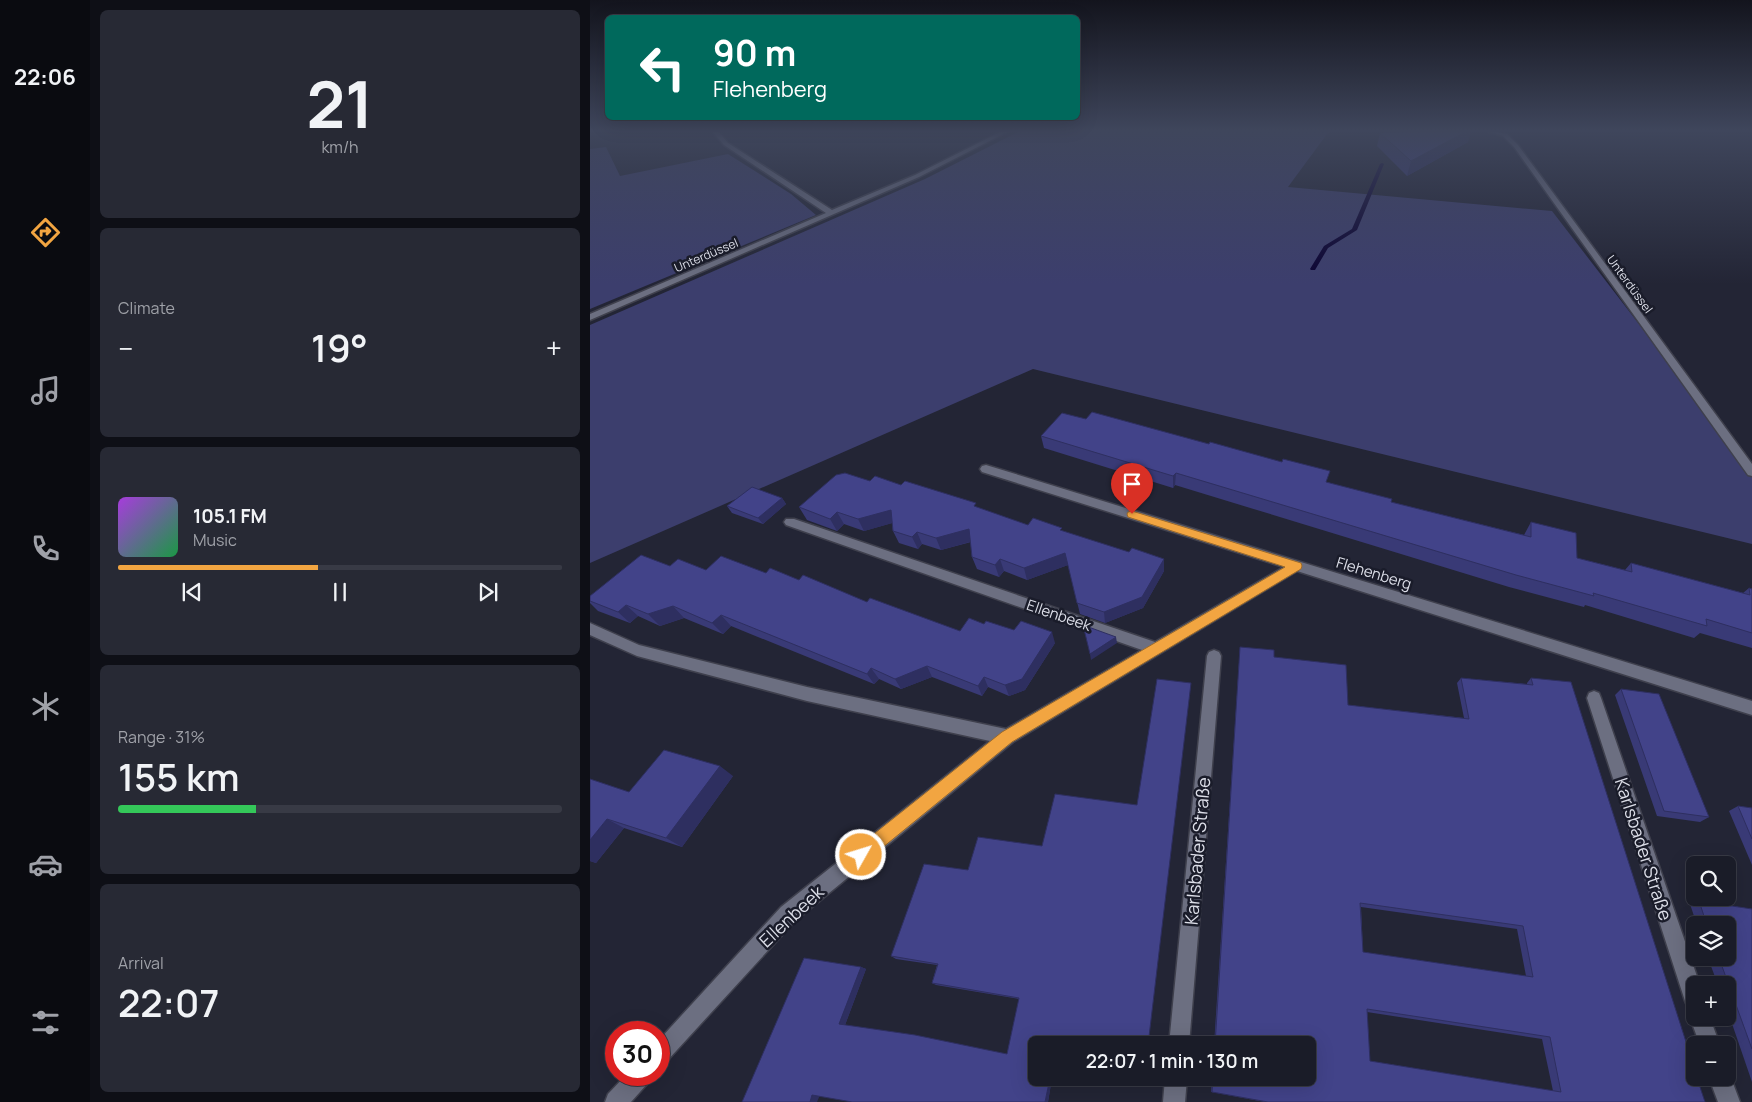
<!DOCTYPE html>
<meta charset="utf-8">
<style>
body{margin:0;font-family:Manrope,sans-serif;background:#272934;color:#f1f3f6;height:100vh;display:flex;flex-direction:column;font-size:19px;white-space:nowrap}
*{box-sizing:border-box;margin:0}
p{font-size:16px;color:#9fa1a8}
.icon{flex:none;width:28px;height:28px;fill:none;stroke:currentColor;stroke-width:2;stroke-linecap:round;stroke-linejoin:round}
.map{position:relative;flex:1;overflow:hidden}
.details{display:flex;flex-direction:column;gap:10px;padding:10px;background:#0e0f16;width:500px}
.details>*{flex:none}
.top-card{position:absolute;left:15px;top:15px;width:475px;height:105px;border-radius:8px;box-shadow:0 5px 20px #0002,0 0 0 1px #383a45;background:#00695c;color:#fff;overflow:hidden}
.tools{position:absolute;left:1096px;top:856px;display:grid;gap:10px}
.tools a{display:grid;place-items:center;width:50px;height:50px;border-radius:8px;background:#1a1c28;box-shadow:0 5px 20px #0002,0 0 0 1px #383a45;font-size:25px}
.speed{position:absolute;left:15px;top:1021px;display:flex;gap:10px;font-size:25px;font-weight:700;text-align:center}
.speed>*{display:grid;place-content:center;width:65px;height:65px;border-radius:50%;background:#1a1c28;box-shadow:0 5px 20px #0002,0 0 0 1px #383a45;line-height:1}
.speed .limit{border:8px solid #d22;background:#fff;color:#111}
.pin{position:absolute;display:grid;place-items:center;width:42px;height:42px;color:#fff;margin:-51px -21px;border-radius:50% 50% 50% 0;rotate:-45deg;box-shadow:0 0 5px #0007}
.pin .icon{rotate:45deg}
.me{position:absolute;width:55px;margin:-28px;rotate:51deg;stroke-linejoin:round;filter:drop-shadow(0 0 4px #0008)}
.turn{display:flex;align-items:center;gap:18px;height:105px;padding:0 25px;font-size:22px}
.turn .icon{width:65px;height:65px;stroke-width:2.5}
.turn b{display:block;font-size:35px;line-height:42px}
.big{font-size:38px;font-weight:600;line-height:1.1}
.details .tile{flex:1;display:flex;flex-direction:column;justify-content:center;gap:8px;min-width:0;padding:0 18px;border-radius:8px;background:#272934}
.details .dial{align-items:center;gap:0}
.dial b{font-size:65px;line-height:1}
.song{display:flex;align-items:center;gap:15px}
.cover{width:60px;height:60px;border-radius:8px;background:linear-gradient(135deg,hsl(280 70% 55%),hsl(140 70% 35%))}
.played{height:5px;border-radius:2px;background:linear-gradient(90deg,#f2a541 45%,#383a45 45%)}
.keys{display:flex;justify-content:space-around;direction:ltr}
.heat{display:flex;justify-content:space-between;align-items:center;font-size:28px;direction:ltr}
.charge{height:8px;border-radius:4px;background:linear-gradient(90deg,#34c759 31%,#383a45 0)}
.trip{position:absolute;left:438px;top:1036px;width:288px;height:50px;border-radius:8px;background:#1a1c28;box-shadow:0 5px 20px #0002,0 0 0 1px #383a45;font-weight:600;line-height:50px;text-align:center}
main{display:flex;flex:1;min-height:0}
.tabs{display:flex;flex-direction:column;width:90px;justify-content:space-around;align-items:center;background:#0a0b10;color:#9fa1a8}
.tabs .icon{width:35px;height:35px}
.tabs .on{color:#f2a541}
.tabs b{font-size:22px;color:#f1f3f6}
.map>svg:first-child{display:block}
.green{fill:#3c3e6d}
.lines{fill:none;stroke-linecap:round;stroke-linejoin:round}
.stream{fill:#0a0232;fill-rule:evenodd}
.lane-casing{stroke:#3f404d;stroke-width:3}
.street-casing{stroke:#3f404d;stroke-width:3}
.lane{fill:#6c6f81;fill-rule:evenodd}
.street{fill:#6c6f81;fill-rule:evenodd}
.wall{fill:#393a76;fill-rule:evenodd}
.shaded-wall{fill:#2e2f60}
.building{fill:#424389;stroke:#2e2f60;fill-rule:evenodd}
.route{fill:#f2a541;stroke:#9d6b2a}
.labels{text-anchor:middle;dominant-baseline:central;stroke-width:5;stroke-linejoin:round;paint-order:stroke}
.far-street-label{font-size:12px;fill:#dcdee8;stroke:#1a1c2a}
.street-label{font-size:15px;fill:#dcdee8;stroke:#1a1c2a}
.near-street-label{font-size:18px;fill:#dcdee8;stroke:#1a1c2a}
</style>
<main>
<nav class="tabs">
<b>22:06</b>
<svg class="icon on" aria-label="directions" viewBox="0 0 24 24"><path d="M12 3l9 9-9 9-9-9zM9 14v-3h6M13 9l2 2-2 2"/></svg>
<svg class="icon" aria-label="music" viewBox="0 0 24 24"><path d="M9 18V5l10-2v13"/><circle cx="6" cy="18" r="3"/><circle cx="16" cy="16" r="3"/></svg>
<svg class="icon" aria-label="phone" viewBox="0 0 24 24"><path d="M5 4h4l2 5-3 2q2 4 5 5l2-3 5 2v4C11 20 4 13 5 4z"/></svg>
<svg class="icon" aria-label="climate" viewBox="0 0 24 24"><path d="M12 3v18M4 7l16 10M4 17L20 7"/></svg>
<svg class="icon" aria-label="car" viewBox="0 0 24 24"><path d="M5 17H2v-5l4-1 3-4h7l3 4 3 1v5h-3M9 17h6M6 11h13"/><circle cx="7" cy="17" r="2"/><circle cx="17" cy="17" r="2"/></svg>
<svg class="icon" aria-label="filters" viewBox="0 0 24 24"><path d="M4 7h16M4 17h16"/><circle cx="9" cy="7" r="2"/><circle cx="15" cy="17" r="2"/></svg>
</nav>
<section class="details">
<div class="tile dial"><b>21</b><p>km/h</p></div>
<div class="tile"><p>Climate</p>
<div class="heat"><a>−</a><b class="big">19°</b><a>+</a></div>
</div>
<div class="tile">
<div class="song"><i class="cover"></i><div><b>105.1 FM</b><p>Music</p></div></div>
<div class="played"></div>
<div class="keys"><svg class="icon" aria-label="previous" viewBox="0 0 24 24"><path d="M18 5L8 12l10 7zM5 5v14"/></svg><svg class="icon" aria-label="pause" viewBox="0 0 24 24"><path d="M8 5v14M16 5v14"/></svg><svg class="icon" aria-label="next" viewBox="0 0 24 24"><path d="M6 5l10 7-10 7zM19 5v14"/></svg></div>
</div>
<div class="tile"><p>Range · 31%</p><b class="big">155 km</b><div class="charge"></div></div>
<div class="tile"><p>Arrival</p><b class="big">22:07</b></div>
</section>
<div class="map">
<svg width="1162" height="1102" viewBox="0 0 1162 1102">
<rect width="100%" height="100%" fill="#232535"/>
<path class="green" d="M432,130H742L737,134L698,187L962,211L1162,471V544L443,369L0,563V325L335,179Z
M16,147L30,176L138,154L201,194L226,215L0,309V149Z"/>
<g class="lines">
<path class="stream" d="M792,163L794,164L767,230L738,248L725,270H721L720,269L734,246L762,229L790,164Z"/>
<defs>
<path id="lane" d="M624,650L629,652L631,656L599,1045H579L617,656L619,652Z
M1004,691L1009,693L1011,698L1110,985H1105V1018H1120L1130,1045H1110L1100,1018L1104,1010L1098,1008L1095,1001L997,698L999,693Z
M1138,1070L1150,1102H1128L1119,1078H1138Z
M575,1078H597L595,1102H573Z"/>
<path id="street" d="M121,130H127L138,143L242,210L325,175L414,130H421L329,177L0,320V314L236,213L134,145Z
M893,130L917,134L928,145L1162,464V476L1158,475L924,147L913,136Z
M396,465L1162,701V715L707,571L423,742L205,921L76,1062L69,1065V1040L191,907L400,741L217,701L47,656L0,635V623L49,645L217,687L416,729L552,650L196,525L194,522L196,519H204L565,642L694,567L392,472L390,469L392,466Z
M36,1075H61L58,1083L41,1102H15L18,1094Z"/>
</defs>
<use href="#lane" class="lane-casing"/>
<use href="#street" class="street-casing"/>
<use href="#lane" class="lane"/>
<use href="#street" class="street"/>
</g>
<path class="wall" d="M839,130H881L878,142L817,176L787,146L790,133L840,130Z
M451,436L737,482L801,502L934,535L941,522L987,558L1035,570L1041,563L1153,593L1159,588L1162,589V648L1110,633L1104,638L995,605L994,607L919,587L585,485L583,488L454,448Z
M280,481L311,485L388,508L438,525L473,531L574,571L553,608L515,623L490,614L478,565L437,580L414,571L409,577L387,569L382,557L381,542L351,550L332,544L328,549L309,543L303,531L302,523L274,531L254,524L247,531L217,520L209,507Z
M192,498L196,504L173,524L142,513L137,506Z
M80,566L116,570L176,573L209,580L277,602L370,631L394,624L424,630L465,643L435,690L419,696L398,687L392,696L342,677L311,689L289,679L284,684L141,626L133,634L94,618L70,626L48,616L40,623L8,611L0,603V596Z
M650,647L684,657L758,705L874,718L867,683L871,678L937,684V683L941,678L1115,1102H675L621,1092L622,1078H716V1045H624ZM771,907L927,929L936,976L773,952ZM777,1012L952,1039L963,1091L780,1061Z
M601,689L446,1045V1078H462L458,1102L229,1096L271,967L276,969L255,1025L417,1054L429,999L346,985L342,983L347,965L306,959L301,956L378,870L452,846L547,805Z
M1031,689L1119,817L1110,822L1067,816L1025,695Z
M143,776L92,847L34,828L6,863L0,861V779L39,792Z
M1148,806L1162,808V865L1139,811Z
M1109,901L1162,909V1082L1138,1012V985H1128L1118,958H1138V925H1107L1100,904Z"/>
<path class="shaded-wall" d="M879,130H881L878,142L817,176L821,161Z
M586,473L585,485L583,488V476Z
M192,498L196,504L173,524L168,518Z
M301,510L306,522L274,531L268,519Z
M247,512L254,524L247,531L240,519Z
M379,529L383,541L351,550L346,538Z
M327,532L332,544L328,549L322,537Z
M475,553L478,565L437,580L434,568Z
M410,559L414,571L409,577L405,565Z
M574,559V571L553,608L515,623L514,612Z
M36,605L48,616L40,623L28,612Z
M83,606L94,618L70,626L58,614Z
M131,615L141,626L133,634L122,623Z
M462,632L465,643L435,690L419,696L415,685Z
M526,637L527,643L501,660L500,654Z
M337,666L342,677L311,689L305,679Z
M281,668L289,679L284,684L277,674Z
M394,677L398,687L392,696L388,686Z
M130,766L143,776L92,847L76,838Z
M17,819L34,828L6,863L0,861V840Z
M271,967L276,969L255,1025L249,1024Z
M460,1078H462L458,1102H455Z
M222,1095H230L227,1102H220Z"/>
<path class="building" d="M850,130H879L821,161L790,133Z
M502,412L619,444L620,442L692,462L693,459L740,471L736,482L802,499L801,502L941,537V522L986,533L987,558L1042,572L1041,563L1160,595L1159,588L1162,589V633L1116,619L1117,626L1003,593L1004,596L926,575L586,473L583,476L451,436L472,413L496,419Z
M255,473L280,481L285,476L311,485L315,481L386,503L384,506L438,525L443,518L472,528L470,530L539,552L542,548L574,559L552,597L514,612L487,603L475,553L434,568L410,559L405,565L382,557L379,529L346,538L327,532L322,537L303,531L301,510L268,519L247,512L240,519L209,507L246,475Z
M162,487L192,498L168,518L137,506Z
M51,555L80,566L88,559L116,570L131,556L176,573L180,568L209,580L213,575L277,602L280,598L370,631L379,618L394,624L396,621L424,630L431,621L462,632L432,679L415,685L394,677L388,686L337,666L305,679L281,668L277,674L131,615L122,623L83,606L58,614L36,605L28,612L0,601V596Z
M493,625L526,637L500,654Z
M650,647L684,650V657L756,665L758,705L879,719L871,678L943,685L941,678L981,682L1105,1070V1078H1107L1115,1102H678L622,1092L623,1078H716V1045H625ZM770,903L933,926L943,977L773,952ZM777,1009L960,1037L971,1092L780,1061Z
M567,679L601,683L558,1045H446V1078H460L455,1102H262L222,1095L220,1102H152L214,958L271,967L249,1024L325,1035L417,1054L429,998L342,983L348,964L301,956L334,864L378,870L388,837L452,846L465,794L547,805Z
M1031,689L1069,694L1119,817L1074,811Z
M74,750L130,766L76,838L17,819L0,840V779L39,792Z
M1148,806L1162,808V839Z
M1109,901L1162,909V1049L1129,958H1138V925H1117Z
M524,1078H554L553,1082Z"/>
<linearGradient id="sky" x2="0" y2="1"><stop stop-color="#13141d"/><stop offset="0.46" stop-color="#3f465c"/><stop offset="1" stop-color="#3f465c" stop-opacity="0"/></linearGradient>
<rect width="1162" height="284" fill="url(#sky)"/>
<path class="route" d="M542,511L711,563L712,566L711,569L422,742L276,861L271,863L265,861L263,855L265,849L412,732L695,567L538,517L537,514L538,512Z"/>
<g class="labels">
<g class="far-street-label">
<text transform="translate(116 255) rotate(-23)">Unterdüssel</text>
<text transform="translate(1040 284) rotate(54)">Unterdüssel</text>
</g>
<g class="street-label">
<text transform="translate(784 573) rotate(17)">Flehenberg</text>
<text transform="translate(469 615) rotate(19)">Ellenbeek</text>
</g>
<g class="near-street-label">
<text transform="translate(1054 849) rotate(72)">Karlsbader Straße</text>
<text transform="translate(607 851) rotate(-85)">Karlsbader Straße</text>
<text transform="translate(201 916) rotate(-43)">Ellenbeek</text>
</g>
</g>
</svg>
<div class="tools">
<a><svg class="icon" aria-label="search" viewBox="0 0 24 24"><circle cx="10" cy="10" r="6"/><path d="M15 15l6 6"/></svg></a>
<a><svg class="icon" aria-label="layers" viewBox="0 0 24 24"><path d="M12 4l9 5-9 5-9-5zM3 14l9 5 9-5"/></svg></a>
<a>+</a>
<a>−</a>
</div>
<div class="speed"><div class="limit">30</div></div>
<div class="pin" style="left:542px;top:514px;background:#d93025"><svg class="icon" aria-label="arrive" viewBox="0 0 24 24"><path d="M6 21V4h12l-3 4 3 4H6"/></svg></div>
<svg class="me" style="left:271px;top:855px" viewBox="-20 -20 40 40"><circle r="17" fill="#f2a541" stroke="#fff" stroke-width="3"/><path d="M0-11L8 9 0 5-8 9z" fill="#fff"/></svg>
<div class="trip">22:07 · 1 min · 130 m</div>
<div class="top-card">
<div class="turn"><svg class="icon" aria-label="left" viewBox="0 0 24 24"><path d="M17 20v-9H6M10 6l-5 5 5 5"/></svg><div><b>90 m</b>Flehenberg</div></div>
</div>
</div>
</main>
